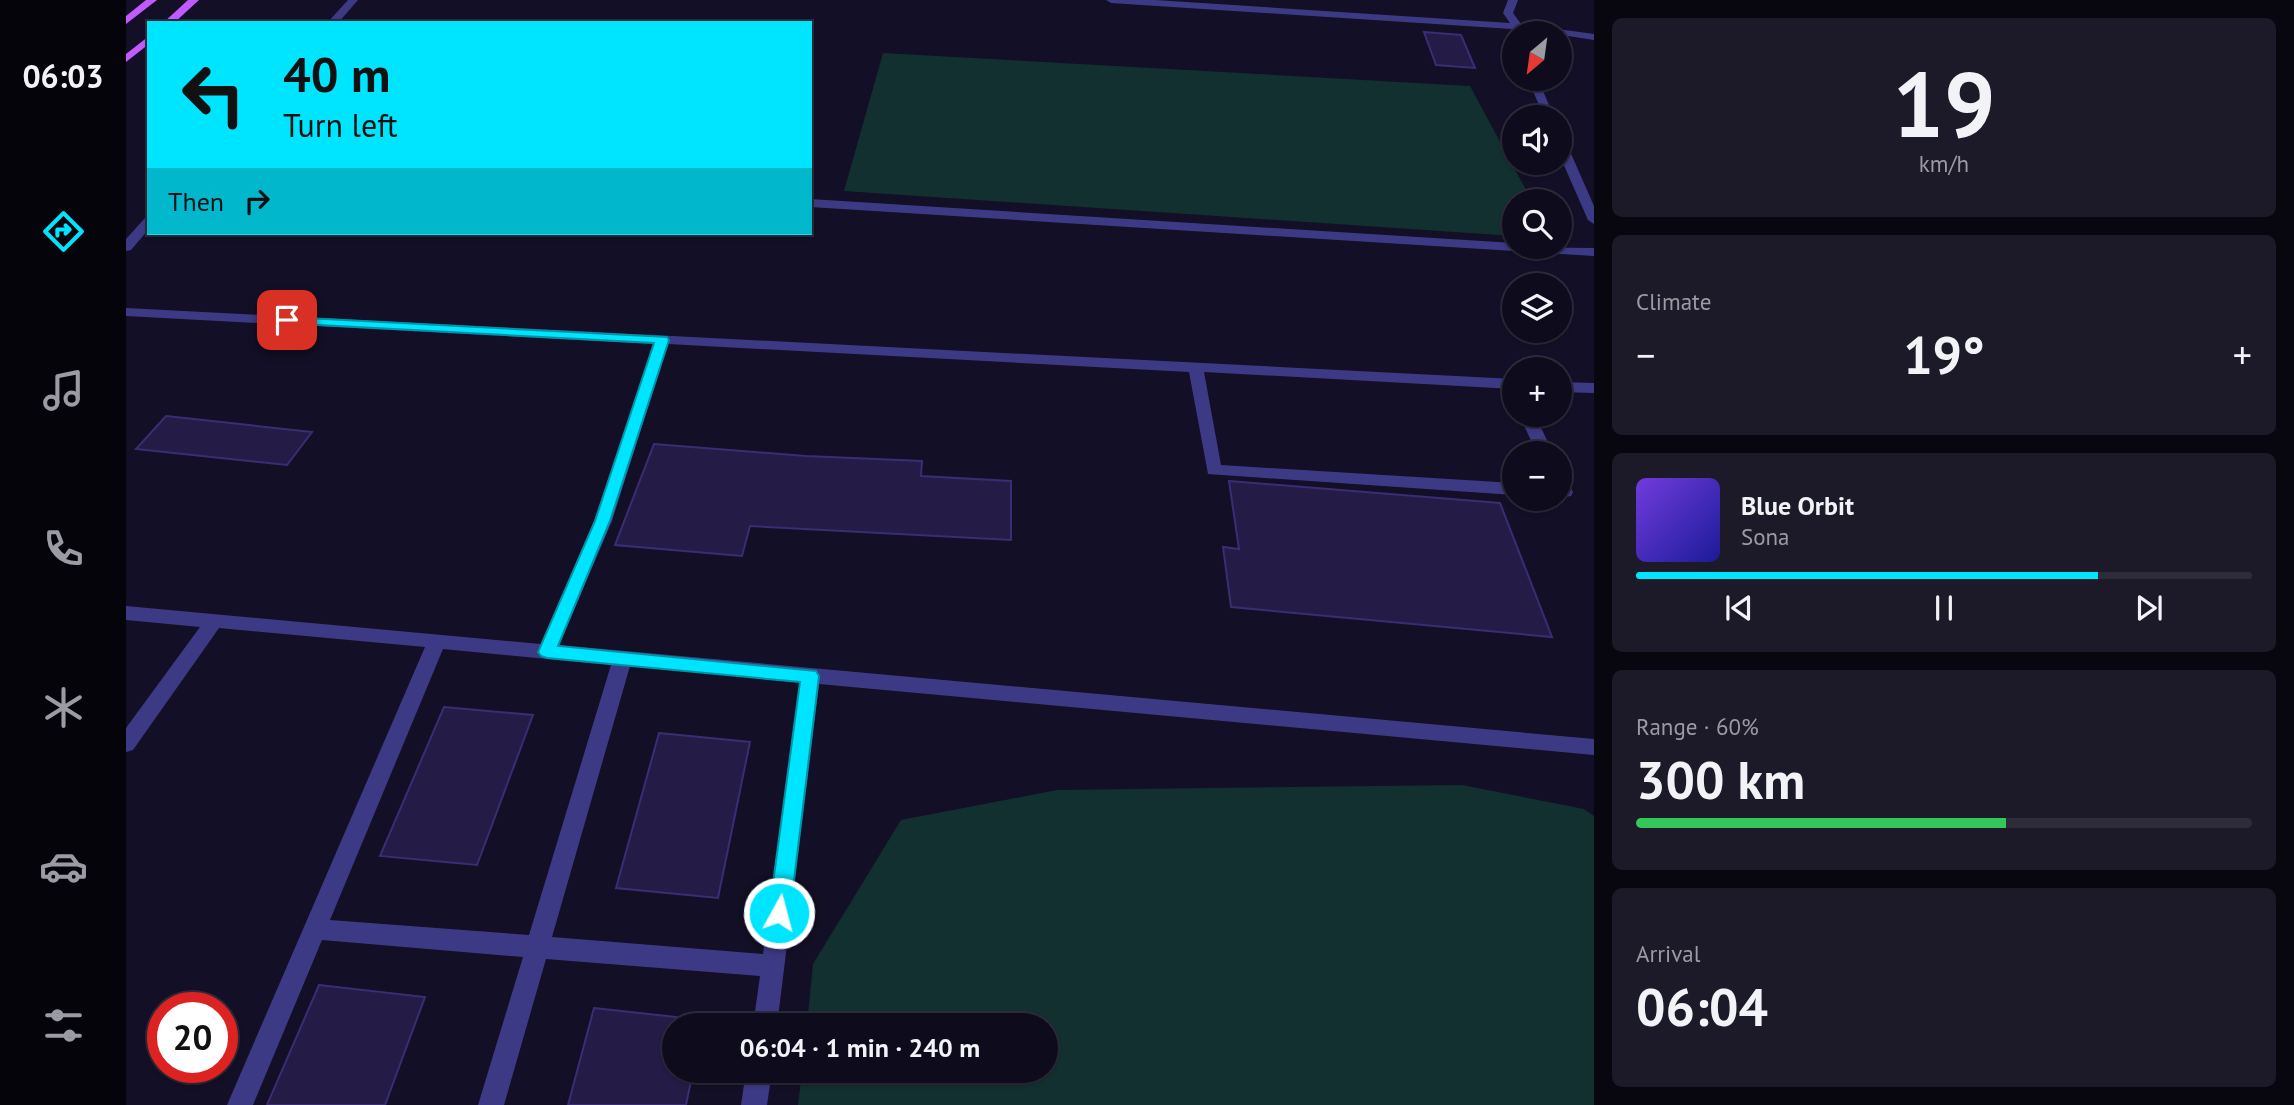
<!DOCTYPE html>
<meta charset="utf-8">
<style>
body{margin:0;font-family:"PT Sans",sans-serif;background:#1c1929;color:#f1f3f6;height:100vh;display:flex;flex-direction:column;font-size:26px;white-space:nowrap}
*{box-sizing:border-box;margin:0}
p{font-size:23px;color:#9b9ba3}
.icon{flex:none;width:38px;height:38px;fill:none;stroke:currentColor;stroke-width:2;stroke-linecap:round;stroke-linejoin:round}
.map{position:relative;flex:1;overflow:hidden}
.panel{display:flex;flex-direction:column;gap:18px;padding:18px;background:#08060f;width:700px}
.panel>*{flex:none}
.hud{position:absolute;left:21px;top:21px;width:665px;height:214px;border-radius:0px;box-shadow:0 2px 5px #0004,0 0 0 2px #2e2b3b;background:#00e5ff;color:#111;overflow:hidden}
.needle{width:46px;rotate:209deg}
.buttons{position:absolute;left:1376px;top:21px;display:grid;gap:14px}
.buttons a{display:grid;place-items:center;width:70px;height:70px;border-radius:50%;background:#0e0b1c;box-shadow:0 2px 5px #0004,0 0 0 2px #2e2b3b;font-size:35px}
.speed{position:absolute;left:21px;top:992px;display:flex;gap:14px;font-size:35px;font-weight:700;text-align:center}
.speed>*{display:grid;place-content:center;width:91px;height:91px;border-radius:50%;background:#0e0b1c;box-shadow:0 2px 5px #0004,0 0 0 2px #2e2b3b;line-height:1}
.speed .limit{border:10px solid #d22;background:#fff;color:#111}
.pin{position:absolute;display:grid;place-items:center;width:60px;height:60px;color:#fff;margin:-30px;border-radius:14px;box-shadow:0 4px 10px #0006}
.me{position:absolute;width:77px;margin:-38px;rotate:7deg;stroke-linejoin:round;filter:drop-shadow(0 0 5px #0008)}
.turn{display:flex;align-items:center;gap:24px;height:147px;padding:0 21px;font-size:32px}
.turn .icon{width:91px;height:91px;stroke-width:2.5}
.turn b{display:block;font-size:49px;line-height:60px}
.then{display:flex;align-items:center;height:66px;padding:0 21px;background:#0003;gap:14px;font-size:26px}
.big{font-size:52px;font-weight:600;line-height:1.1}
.panel .widget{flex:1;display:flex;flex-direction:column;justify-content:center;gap:10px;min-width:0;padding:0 24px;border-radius:10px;background:#1c1929}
.panel .dial{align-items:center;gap:0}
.dial b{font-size:91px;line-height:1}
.song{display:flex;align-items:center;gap:21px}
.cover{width:84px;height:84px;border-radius:10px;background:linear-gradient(135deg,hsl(260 70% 55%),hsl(240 70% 35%))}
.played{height:7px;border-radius:4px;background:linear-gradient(90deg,#00e5ff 75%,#2e2b3b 75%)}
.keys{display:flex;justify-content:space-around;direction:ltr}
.heat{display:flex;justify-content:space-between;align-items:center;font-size:38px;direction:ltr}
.charge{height:10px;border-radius:5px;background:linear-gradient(90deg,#34c759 60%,#2e2b3b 0)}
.trip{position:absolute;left:536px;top:1013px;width:396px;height:70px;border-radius:35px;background:#0e0b1c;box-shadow:0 2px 5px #0004,0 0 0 2px #2e2b3b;font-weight:600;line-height:70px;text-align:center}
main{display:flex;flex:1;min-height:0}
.menu{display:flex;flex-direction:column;width:126px;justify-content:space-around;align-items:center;background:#06040b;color:#9b9ba3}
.menu .icon{width:49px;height:49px}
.menu .selected{color:#00e5ff}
.menu b{font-size:32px;color:#f1f3f6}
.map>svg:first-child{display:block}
.green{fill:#12302f}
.building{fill:#241b47;stroke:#3b2d73;stroke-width:2}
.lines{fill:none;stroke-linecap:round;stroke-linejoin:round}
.lane{fill:#3d3a85;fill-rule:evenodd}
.primary{fill:#c25bff;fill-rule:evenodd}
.route{fill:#00e5ff;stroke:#0095a6;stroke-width:2}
</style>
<main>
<nav class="menu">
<b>06:03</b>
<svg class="icon selected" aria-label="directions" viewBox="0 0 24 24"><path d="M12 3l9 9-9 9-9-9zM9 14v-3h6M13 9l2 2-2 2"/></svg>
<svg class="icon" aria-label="music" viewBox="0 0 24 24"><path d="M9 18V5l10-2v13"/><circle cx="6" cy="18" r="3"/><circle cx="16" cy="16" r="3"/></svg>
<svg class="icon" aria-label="phone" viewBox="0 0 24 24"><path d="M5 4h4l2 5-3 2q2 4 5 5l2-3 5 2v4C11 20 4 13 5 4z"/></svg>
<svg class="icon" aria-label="climate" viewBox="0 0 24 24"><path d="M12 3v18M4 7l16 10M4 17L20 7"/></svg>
<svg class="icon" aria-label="car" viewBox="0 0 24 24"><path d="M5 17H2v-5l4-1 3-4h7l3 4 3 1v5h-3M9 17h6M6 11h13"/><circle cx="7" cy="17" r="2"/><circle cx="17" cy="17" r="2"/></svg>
<svg class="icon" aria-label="filters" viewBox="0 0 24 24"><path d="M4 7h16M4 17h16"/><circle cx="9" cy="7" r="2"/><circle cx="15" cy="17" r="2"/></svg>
</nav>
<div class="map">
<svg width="1468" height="1105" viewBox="0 0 1468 1105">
<rect width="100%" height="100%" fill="#130f26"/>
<path class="green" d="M757,53L1344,86L1406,201H1388V236L718,191Z
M1336,785L1458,809L1468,816V1105H672L676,1071H919V1026L681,1025L687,964L775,820L931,790Z"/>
<path class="building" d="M1298,32L1335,35L1349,68L1310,65Z
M40,416L186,432L161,465L10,449Z
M528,444L680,456L796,461L795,476L885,481V540L624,526L616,556L489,545Z
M1103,481L1374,503L1426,637L1105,607L1097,547L1113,549Z
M318,707L407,715L351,865L254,856Z
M533,733L624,742L592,898L490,888Z
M193,985L299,997L259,1105H141Z
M468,1008L577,1020L576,1026H548V1071H567L560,1105H442Z"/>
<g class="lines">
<path class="lane" d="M222,0H232L212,23H201Z
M980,0H1029L1384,23L1377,13L1382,0H1392L1387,13L1395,24L1468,34V40L1396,29L1395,33L1388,35L1385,33L1386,29L985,3Z
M1402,79H1412L1428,117H1418Z
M1433,137L1439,140L1468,206V224L1462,220L1433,154Z
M684,199L1388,243V247L1468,248V256L684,207Z
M23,217V229L5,250L0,251V239L19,218Z
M0,308L1388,379V389L1078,372L1095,465L1388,483V495L1082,474L1063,372L542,344L486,521L433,645L1468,739V755L693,684L651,1026H627L634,976L420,959L378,1105H352L397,957L196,940L127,1105H101L299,647L93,628L7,750L0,752V728L74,627L0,620V606L415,644L468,521L528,344L0,316ZM317,649L485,665L403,935L204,920ZM504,666L674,682L637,954L426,937Z
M1433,382L1468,383V393L1433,392Z
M1393,415H1409L1427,453H1411Z
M1433,476L1439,477L1447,492L1445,496L1433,498Z
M620,1071H646L641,1105H615Z"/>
<path class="primary" d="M20,0H31L0,24V16Z
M62,0H73L48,23H37Z
M23,36V44L0,62V54Z"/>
</g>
<path class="route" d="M161,317L541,337L543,340L484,521L432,646L690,671L693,676L664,913L661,920L653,923L646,920L643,913L674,682L421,658L415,656L412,652L469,521L528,343L156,323V318Z"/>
</svg>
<div class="buttons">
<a><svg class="needle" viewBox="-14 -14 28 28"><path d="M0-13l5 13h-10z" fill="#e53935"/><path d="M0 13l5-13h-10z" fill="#9b9ba3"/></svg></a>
<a><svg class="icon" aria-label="sound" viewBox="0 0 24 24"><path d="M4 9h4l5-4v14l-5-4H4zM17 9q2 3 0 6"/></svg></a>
<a><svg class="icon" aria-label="search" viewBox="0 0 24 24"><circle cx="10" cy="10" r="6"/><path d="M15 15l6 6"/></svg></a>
<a><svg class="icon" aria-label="layers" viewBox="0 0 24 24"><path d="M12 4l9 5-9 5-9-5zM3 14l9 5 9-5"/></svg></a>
<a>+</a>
<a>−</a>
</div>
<div class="speed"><div class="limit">20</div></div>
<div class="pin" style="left:161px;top:320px;background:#d93025"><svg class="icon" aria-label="arrive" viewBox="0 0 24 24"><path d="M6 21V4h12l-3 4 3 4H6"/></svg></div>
<svg class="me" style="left:653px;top:913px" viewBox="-20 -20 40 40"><circle r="17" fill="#00e5ff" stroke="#fff" stroke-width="3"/><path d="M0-11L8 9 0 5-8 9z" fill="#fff"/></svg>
<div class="trip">06:04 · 1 min · 240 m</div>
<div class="hud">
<div class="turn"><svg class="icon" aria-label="left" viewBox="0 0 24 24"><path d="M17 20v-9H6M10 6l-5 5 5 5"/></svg><div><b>40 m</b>Turn left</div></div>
<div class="then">Then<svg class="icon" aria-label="right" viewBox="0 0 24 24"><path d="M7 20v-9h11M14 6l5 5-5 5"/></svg></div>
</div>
</div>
<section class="panel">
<div class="widget dial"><b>19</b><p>km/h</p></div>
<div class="widget"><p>Climate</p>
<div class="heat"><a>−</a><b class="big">19°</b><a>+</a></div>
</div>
<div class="widget">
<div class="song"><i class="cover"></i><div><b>Blue Orbit</b><p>Sona</p></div></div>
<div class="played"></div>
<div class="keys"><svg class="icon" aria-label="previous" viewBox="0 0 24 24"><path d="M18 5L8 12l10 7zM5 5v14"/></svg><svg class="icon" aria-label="pause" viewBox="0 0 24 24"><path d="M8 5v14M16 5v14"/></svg><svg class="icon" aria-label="next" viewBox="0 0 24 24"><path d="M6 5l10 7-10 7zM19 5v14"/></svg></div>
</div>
<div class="widget"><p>Range · 60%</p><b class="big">300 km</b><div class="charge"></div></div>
<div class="widget"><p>Arrival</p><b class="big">06:04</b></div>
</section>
</main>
